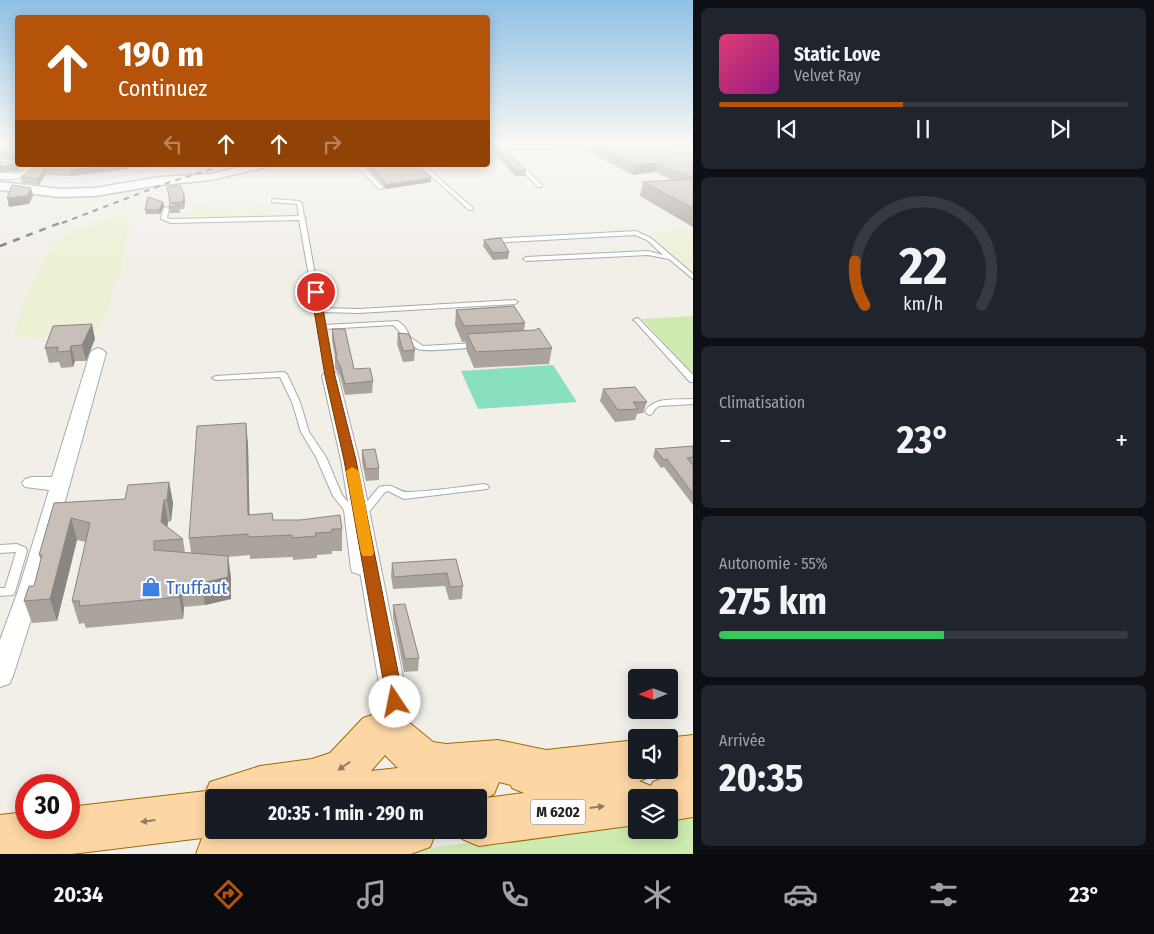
<!DOCTYPE html>
<html lang="fr">
<meta charset="utf-8">
<style>
body{margin:0;font-family:"Fira Sans Condensed",sans-serif;background:#20242c;color:#f1f3f6;height:100vh;display:flex;flex-direction:column;font-size:19px;white-space:nowrap}
*{box-sizing:border-box;margin:0}
p{font-size:16px;color:#9ea1a6}
.icon{flex:none;width:28px;height:28px;fill:none;stroke:currentColor;stroke-width:2;stroke-linecap:round;stroke-linejoin:round}
.map{position:relative;flex:1;overflow:hidden}
.drawer{display:flex;flex-direction:column;gap:8px;padding:8px;background:#0d0f14;width:461px}
.drawer>*{flex:none}
.top-card{position:absolute;left:15px;top:15px;width:475px;height:152px;border-radius:5px;box-shadow:0 2px 12px #0003;background:#b45309;color:#fff;overflow:hidden}
.needle{width:32px;rotate:269deg}
.tools{position:absolute;left:628px;top:669px;display:grid;gap:10px}
.tools a{display:grid;place-items:center;width:50px;height:50px;border-radius:5px;background:#171b24;box-shadow:0 2px 12px #0003;font-size:25px}
.speed{position:absolute;left:15px;top:774px;display:flex;gap:10px;font-size:25px;font-weight:700;text-align:center}
.speed>*{display:grid;place-content:center;width:65px;height:65px;border-radius:50%;background:#171b24;box-shadow:0 2px 12px #0003;line-height:1}
.speed .limit{border:8px solid #d22;background:#fff;color:#111}
.pin{position:absolute;display:grid;place-items:center;width:42px;height:42px;color:#fff;margin:-21px;border:2px solid #fff;border-radius:50%;box-shadow:0 1px 5px #0007}
.me{position:absolute;width:55px;margin:-28px;rotate:349deg;stroke-linejoin:round;filter:drop-shadow(0 0 4px #0008)}
.turn{display:flex;align-items:center;gap:18px;height:105px;padding:0 20px;font-size:22px}
.turn .icon{width:65px;height:65px;stroke-width:2.5}
.turn b{display:block;font-size:35px;line-height:42px}
.lanes{display:flex;align-items:center;height:48px;padding:0 20px;background:#0003;justify-content:center;gap:25px;direction:ltr}
.lanes .off{opacity:.35}
.big{font-size:38px;font-weight:700;line-height:1.1}
.drawer .widget{flex:1;display:flex;flex-direction:column;justify-content:center;gap:8px;min-width:0;padding:0 18px;border-radius:8px;background:#20242c}
.drawer .dial{align-items:center;gap:0}
.dial svg{height:130px;overflow:visible;fill:none;stroke:#363941;stroke-width:7;stroke-linecap:round;text-anchor:middle}
.dial text{fill:#f1f3f6;stroke:none}
.song{display:flex;align-items:center;gap:15px}
.cover{width:60px;height:60px;border-radius:8px;background:linear-gradient(135deg,hsl(340 70% 55%),hsl(310 70% 35%))}
.played{height:5px;border-radius:2px;background:linear-gradient(90deg,#b45309 45%,#363941 45%)}
.keys{display:flex;justify-content:space-around;direction:ltr}
.heat{display:flex;justify-content:space-between;align-items:center;font-size:28px;direction:ltr}
.charge{height:8px;border-radius:4px;background:linear-gradient(90deg,#34c759 55%,#363941 0)}
.trip{position:absolute;left:205px;top:789px;width:282px;height:50px;border-radius:5px;background:#171b24;box-shadow:0 2px 12px #0003;font-weight:700;line-height:50px;text-align:center}
.tabs{display:flex;height:80px;justify-content:space-around;align-items:center;background:#090b0e;color:#9ea1a6}
.tabs .icon{width:35px;height:35px}
.tabs .on{color:#b45309}
.tabs b{font-size:22px;color:#f1f3f6}
main{display:flex;flex:1;min-height:0}
.map>svg:first-child{display:block}
.residential{fill:#e0dfdf}
.farmland{fill:#eef0d5}
.grass{fill:#cdebb0}
.pitch{fill:#88e0be}
.lines{fill:none;stroke-linecap:round;stroke-linejoin:round}
.service-casing{stroke:#a9a9a9;stroke-width:2}
.minor-casing{stroke:#a9a9a9;stroke-width:2}
.tertiary-casing{stroke:#a9a9a9;stroke-width:3}
.primary-casing{stroke:#a06b00;stroke-width:2}
.service{fill:#fff;fill-rule:evenodd}
.minor{fill:#fff;fill-rule:evenodd}
.tertiary{fill:#fff;fill-rule:evenodd}
.primary{fill:#fcd6a4;fill-rule:evenodd}
.rail-far1{stroke:#707070;stroke-width:2;stroke-dasharray:5.5 5.5;stroke-linecap:butt}
.rail{stroke:#707070;stroke-width:2.5;stroke-dasharray:7 7;stroke-linecap:butt}
.wall{fill:#aba49e}
.shaded-wall{fill:#8b8681}
.building{fill:#c7bfb8;stroke:#8b8681}
.oneway{fill:#8f7c63}
.route{fill:#b45309;stroke:#753606}
.slow{fill:#f59e0b}
.labels{text-anchor:middle;dominant-baseline:central;stroke-width:4;stroke-linejoin:round;paint-order:stroke}
.shield{fill:#fff;stroke:#646464;stroke-width:1}
.shield-label{font-size:15px;font-weight:bold;fill:#222}
.near-shop-label{font-size:19px;fill:#366cbe;stroke:#fff;text-anchor:start}
</style>
<main>
<div class="map">
<svg width="693" height="854" viewBox="0 0 693 854">
<rect width="100%" height="100%" fill="#f2efe9"/>
<path class="residential" d="M0,143H17L18,165H156L148,173L84,184L0,178Z"/>
<path class="farmland" d="M266,205H271V218L180,219L182,214L191,213L192,206L242,209Z
M113,216H133L126,239L121,262V270L112,292L108,313L102,323L93,333L18,338L14,334L24,300L50,249L52,242L72,230Z
M693,231V269L650,232Z"/>
<path class="grass" d="M693,316V374L642,319Z
M693,815V854H382L636,822V830H669V818Z"/>
<path class="pitch" d="M553,365L577,402L478,409L461,371Z"/>
<g class="lines">
<defs>
<path id="service" d="M516,163H520L542,185V187H538L516,165Z
M356,165H361L383,187V189H379Z
M419,165H424L473,208V210H469Z
M274,199L299,201L302,203L304,217L306,218L305,219L321,308L358,309L515,300L518,302L515,304L358,313L322,312L324,325L398,321L405,327L410,337L423,346L477,343L481,345L477,347C467,348 424,352 418,349C407,344 402,333 393,325L325,329L334,376L333,378H327L299,220L171,223L161,219L163,209L166,207L169,209L167,218L171,219L299,216L297,204L272,202V200Z
M636,231L651,238L693,274V279L669,259L648,255L526,261L523,259L526,257L648,251L663,255L647,240L635,235L490,243L487,241L490,239Z
M637,318L639,319L693,375V382H690L635,321L633,320Z
M283,372L287,374L300,402L309,432L326,457L342,495L354,509L361,567L375,571L377,574L375,577C368,579 359,574 352,572L351,569L344,510L333,496L316,457L301,432L292,402L280,377L216,380L212,378L216,376Z
M693,399V404L659,406L655,409L652,414L649,415L645,412C653,396 677,400 693,399Z
M484,484L487,485L489,487L487,489L404,499L388,491L385,492L365,517H357L356,515L379,487C396,482 397,493 409,492C434,491 459,487 484,484Z
M17,544L26,548L27,551L15,592L13,595L0,596V588H5L16,552L0,553V545Z"/>
<path id="minor" d="M0,143H18V146L0,149Z
M0,159L18,163V165L36,167L38,169C28,180 14,179 0,179V173H18L26,170L0,165Z
M98,348L103,350L106,353L41,588L13,676L9,684L0,687V640L19,588L49,490L25,487L22,483L25,479L32,477H52L90,353L93,350Z
M330,371L336,373L338,376L359,460L408,702L388,741L378,744L368,741L364,732L382,701L341,460L322,376L324,373Z"/>
<path id="tertiary" d="M488,143H693V147L649,150L488,149Z
M248,165H269L267,167L211,180L160,185L95,196L60,197L0,190V182L60,189L95,188L160,177L211,174Z"/>
<path id="primary" d="M378,713L411,724L433,742L446,744L498,740L546,750L636,740V770H669V738H666L693,735V817L669,821V798H636V825L479,846L462,839L459,830H479V798H214V830H437L430,847L411,854H196L202,838L72,854H0V815L26,812V828H69V807L206,791L210,782L260,766L312,759L330,753L363,718ZM385,755L398,768L371,771ZM653,771L666,777L653,782L651,786L639,781L652,776ZM499,782L511,785L512,788L524,793L486,798L494,794Z"/>
</defs>
<use href="#service" class="service-casing"/>
<use href="#minor" class="minor-casing"/>
<use href="#tertiary" class="tertiary-casing"/>
<use href="#primary" class="primary-casing"/>
<use href="#service" class="service"/>
<use href="#minor" class="minor"/>
<use href="#tertiary" class="tertiary"/>
<use href="#primary" class="primary"/>
<path class="rail-far1" d="M62,223L167,183L224,165"/>
<path class="rail" d="M0,246L65,221"/>
</g>
<path class="wall" d="M18,143V161L0,158V149Z
M590,143L678,154L693,153V227L640,196L643,182L672,180L655,172L633,175L589,152Z
M492,146L526,171L525,176H515L492,151Z
M32,165H127L128,169L71,176L45,175L39,185L22,183L21,177L36,166Z
M364,165H415L431,178V182L385,189L384,186Z
M167,187L185,200L184,209H180V213H170L169,207L170,204Z
M163,202L164,206L160,214H146L145,210Z
M484,240L509,252L508,259L493,260L483,246Z
M456,310L525,323L524,331L552,348L549,364L474,368L466,349V342H462L455,325Z
M332,329L354,369L373,381L372,393L345,395L340,376L335,368V358L332,340Z
M398,333L415,350L414,361L403,362L397,344Z
M95,339L86,361H75L73,367L61,368L59,362L49,363L45,348Z
M603,389L647,402L643,413L637,414L635,420L615,422L600,401Z
M248,443L249,515L273,520L342,529V551H332V554L317,555V558L293,560V557L250,559V555L228,557L231,578V599L205,605L184,607L183,619L86,628L84,623L79,624L72,601L86,542L77,540L57,621L32,623L24,601L34,586L41,560L39,555L54,503L125,499L169,482L173,503L171,521L168,522L167,528L183,539L185,553H191L189,538Z
M693,446V505L664,467L661,468L653,457L655,449Z
M362,450L379,468V480L366,481L362,462Z
M456,559L463,586L462,599L449,600L445,586L393,589L391,576L392,563Z
M393,605L419,658L418,671L404,672L393,617Z"/>
<path class="shaded-wall" d="M657,163L655,172L633,175L635,165Z
M18,165L19,171L0,172V166Z
M113,165H127L128,169L71,176L70,170Z
M44,169L45,175L39,185L38,179Z
M431,178V182L385,189V185Z
M31,188L33,196L29,204L9,207L7,198Z
M184,194L185,200L184,209L183,202Z
M163,202L164,206L160,214L159,210Z
M92,324L95,339L86,361L82,345Z
M71,346L75,361L73,367L70,351Z
M246,423L248,443L250,537L248,515Z
M169,482L173,503L171,521L167,500Z
M164,500L168,522L165,540L161,522Z
M71,518L77,540L57,621L50,599Z
M228,556L231,578V599L205,605L202,583Z
M180,585L184,607L183,619L179,597Z"/>
<path class="building" d="M18,143V156L0,152V149Z
M591,143H655L678,154L693,153V178L657,163L635,165Z
M492,146H501L526,171H516Z
M0,161L18,165L0,166Z
M37,165H113L70,170L44,169L38,179L21,177Z
M368,165H415L431,178L385,185L384,181Z
M693,179V208L643,182Z
M12,185L31,188L27,196L7,198Z
M180,185L184,194L183,202L171,203L180,206L169,207L170,202L167,187Z
M148,197L163,202L159,210H145Z
M501,238L509,252L493,253L484,240Z
M514,306L525,323L464,326L456,310Z
M92,324L82,345L71,346L70,351L57,352L58,347L45,348L53,326Z
M539,328L552,348L476,352L467,334L535,330Z
M332,329H345L354,369L370,368L373,381L345,384L340,365L335,357H337Z
M398,333L409,334L415,350L403,351Z
M635,387L647,402H633L638,409L618,410L603,389Z
M246,423L248,515L272,513L273,520H300L340,515L342,529H332V532L315,533L316,536L292,538V535L248,537V534L189,538L197,426Z
M693,446V457L687,458L693,465V494L667,459L664,460L655,449Z
M375,449L379,468L366,469L362,450Z
M169,482L167,500H164L161,522L183,539L154,541V550L228,556V577L202,583L180,585L179,597L79,606L80,601H72L90,523L71,518L50,599L24,601L29,586H34L42,555H39L54,503L125,499L128,485Z
M456,559L463,586L450,587L447,573L394,577L392,563Z
M405,604L419,658L405,659L393,605Z"/>
<defs><path id="oneway-solid" d="M-6-.8H1V-3.2L6.5 0L1 3.2V.8H-6Z" transform="scale(1.25)"/></defs>
<g class="oneway">
<use href="#oneway-solid" transform="translate(344 766) rotate(145)"/>
<use href="#oneway-solid" transform="translate(597 807) rotate(-7)"/>
<use href="#oneway-solid" transform="translate(148 821) rotate(173)"/>
</g>
<linearGradient id="sky" x2="0" y2="1"><stop stop-color="#8fc0e4"/><stop offset="0.55" stop-color="#f9f8f5"/><stop offset="1" stop-color="#f9f8f5" stop-opacity="0"/></linearGradient>
<rect width="693" height="262" fill="url(#sky)"/>
<path class="route" d="M316,289L320,292L335,376L356,460L404,702L401,707L395,709L389,707L387,702L344,460L325,376L311,292Z"/>
<path class="slow" d="M352,467L359,471L374,553L372,556H363L361,553L346,471Z"/>
<defs>
<symbol id="shop-bare" viewBox="-9 -9 18 18"><path d="M-5-2.5h2.3a2.7 3.5 0 0 1 5.4 0H5L5.5 6h-11ZM-1.5-2.5h3a1.5 2.3 0 0 0-3 0Z" fill="#3f7fe0" stroke="#fff" stroke-width="2.5" paint-order="stroke"/></symbol>
</defs>
<g fill-rule="evenodd">
<use href="#shop-bare" x="137" y="573" width="28" height="28"/>
</g>
<g class="labels">
<rect class="shield" x="530.5" y="799.5" width="55" height="25" rx="4"/>
<g class="shield-label">
<text x="558" y="812">M 6202</text>
</g>
<g class="near-shop-label">
<text x="166" y="587">Truffaut</text>
</g>
</g>
</svg>
<div class="tools">
<a><svg class="needle" viewBox="-14 -14 28 28"><path d="M0-13l5 13h-10z" fill="#e53935"/><path d="M0 13l5-13h-10z" fill="#9ea1a6"/></svg></a>
<a><svg class="icon" aria-label="sound" viewBox="0 0 24 24"><path d="M4 9h4l5-4v14l-5-4H4zM17 9q2 3 0 6"/></svg></a>
<a><svg class="icon" aria-label="layers" viewBox="0 0 24 24"><path d="M12 4l9 5-9 5-9-5zM3 14l9 5 9-5"/></svg></a>
</div>
<div class="speed"><div class="limit">30</div></div>
<div class="pin" style="left:316px;top:292px;background:#d93025"><svg class="icon" aria-label="arrive" viewBox="0 0 24 24"><path d="M6 21V4h12l-3 4 3 4H6"/></svg></div>
<svg class="me" style="left:395px;top:702px" viewBox="-20 -20 40 40"><circle r="19" fill="#fff"/><path d="M0-13L10 11 0 6-10 11z" fill="#b45309"/></svg>
<div class="trip">20:35 · 1 min · 290 m</div>
<div class="top-card">
<div class="turn"><svg class="icon" aria-label="ahead" viewBox="0 0 24 24"><path d="M12 20V5M6 11l6-6 6 6"/></svg><div><b>190 m</b>Continuez</div></div>
<div class="lanes"><svg class="icon off" aria-label="left" viewBox="0 0 24 24"><path d="M17 20v-9H6M10 6l-5 5 5 5"/></svg><svg class="icon" aria-label="ahead" viewBox="0 0 24 24"><path d="M12 20V5M6 11l6-6 6 6"/></svg><svg class="icon" aria-label="ahead" viewBox="0 0 24 24"><path d="M12 20V5M6 11l6-6 6 6"/></svg><svg class="icon off" aria-label="right" viewBox="0 0 24 24"><path d="M7 20v-9h11M14 6l5 5-5 5"/></svg></div>
</div>
</div>
<section class="drawer">
<div class="widget">
<div class="song"><i class="cover"></i><div><b>Static Love</b><p>Velvet Ray</p></div></div>
<div class="played"></div>
<div class="keys"><svg class="icon" aria-label="previous" viewBox="0 0 24 24"><path d="M18 5L8 12l10 7zM5 5v14"/></svg><svg class="icon" aria-label="pause" viewBox="0 0 24 24"><path d="M8 5v14M16 5v14"/></svg><svg class="icon" aria-label="next" viewBox="0 0 24 24"><path d="M6 5l10 7-10 7zM19 5v14"/></svg></div>
</div>
<div class="widget dial"><svg viewBox="0 0 100 80">
<path d="M14 69A42 42 0 1 1 86 69"/>
<path d="M14 69A42 42 0 0 1 8 42" stroke="#b45309"/>
<text x="50" y="56" font-size="32" font-weight="700">22</text>
<text x="50" y="72" font-size="11">km/h</text>
</svg></div>
<div class="widget"><p>Climatisation</p>
<div class="heat"><a>−</a><b class="big">23°</b><a>+</a></div>
</div>
<div class="widget"><p>Autonomie · 55%</p><b class="big">275 km</b><div class="charge"></div></div>
<div class="widget"><p>Arrivée</p><b class="big">20:35</b></div>
</section>
</main>
<nav class="tabs">
<b>20:34</b>
<svg class="icon on" aria-label="directions" viewBox="0 0 24 24"><path d="M12 3l9 9-9 9-9-9zM9 14v-3h6M13 9l2 2-2 2"/></svg>
<svg class="icon" aria-label="music" viewBox="0 0 24 24"><path d="M9 18V5l10-2v13"/><circle cx="6" cy="18" r="3"/><circle cx="16" cy="16" r="3"/></svg>
<svg class="icon" aria-label="phone" viewBox="0 0 24 24"><path d="M5 4h4l2 5-3 2q2 4 5 5l2-3 5 2v4C11 20 4 13 5 4z"/></svg>
<svg class="icon" aria-label="climate" viewBox="0 0 24 24"><path d="M12 3v18M4 7l16 10M4 17L20 7"/></svg>
<svg class="icon" aria-label="car" viewBox="0 0 24 24"><path d="M5 17H2v-5l4-1 3-4h7l3 4 3 1v5h-3M9 17h6M6 11h13"/><circle cx="7" cy="17" r="2"/><circle cx="17" cy="17" r="2"/></svg>
<svg class="icon" aria-label="filters" viewBox="0 0 24 24"><path d="M4 7h16M4 17h16"/><circle cx="9" cy="7" r="2"/><circle cx="15" cy="17" r="2"/></svg>
<b>23°</b>
</nav>
